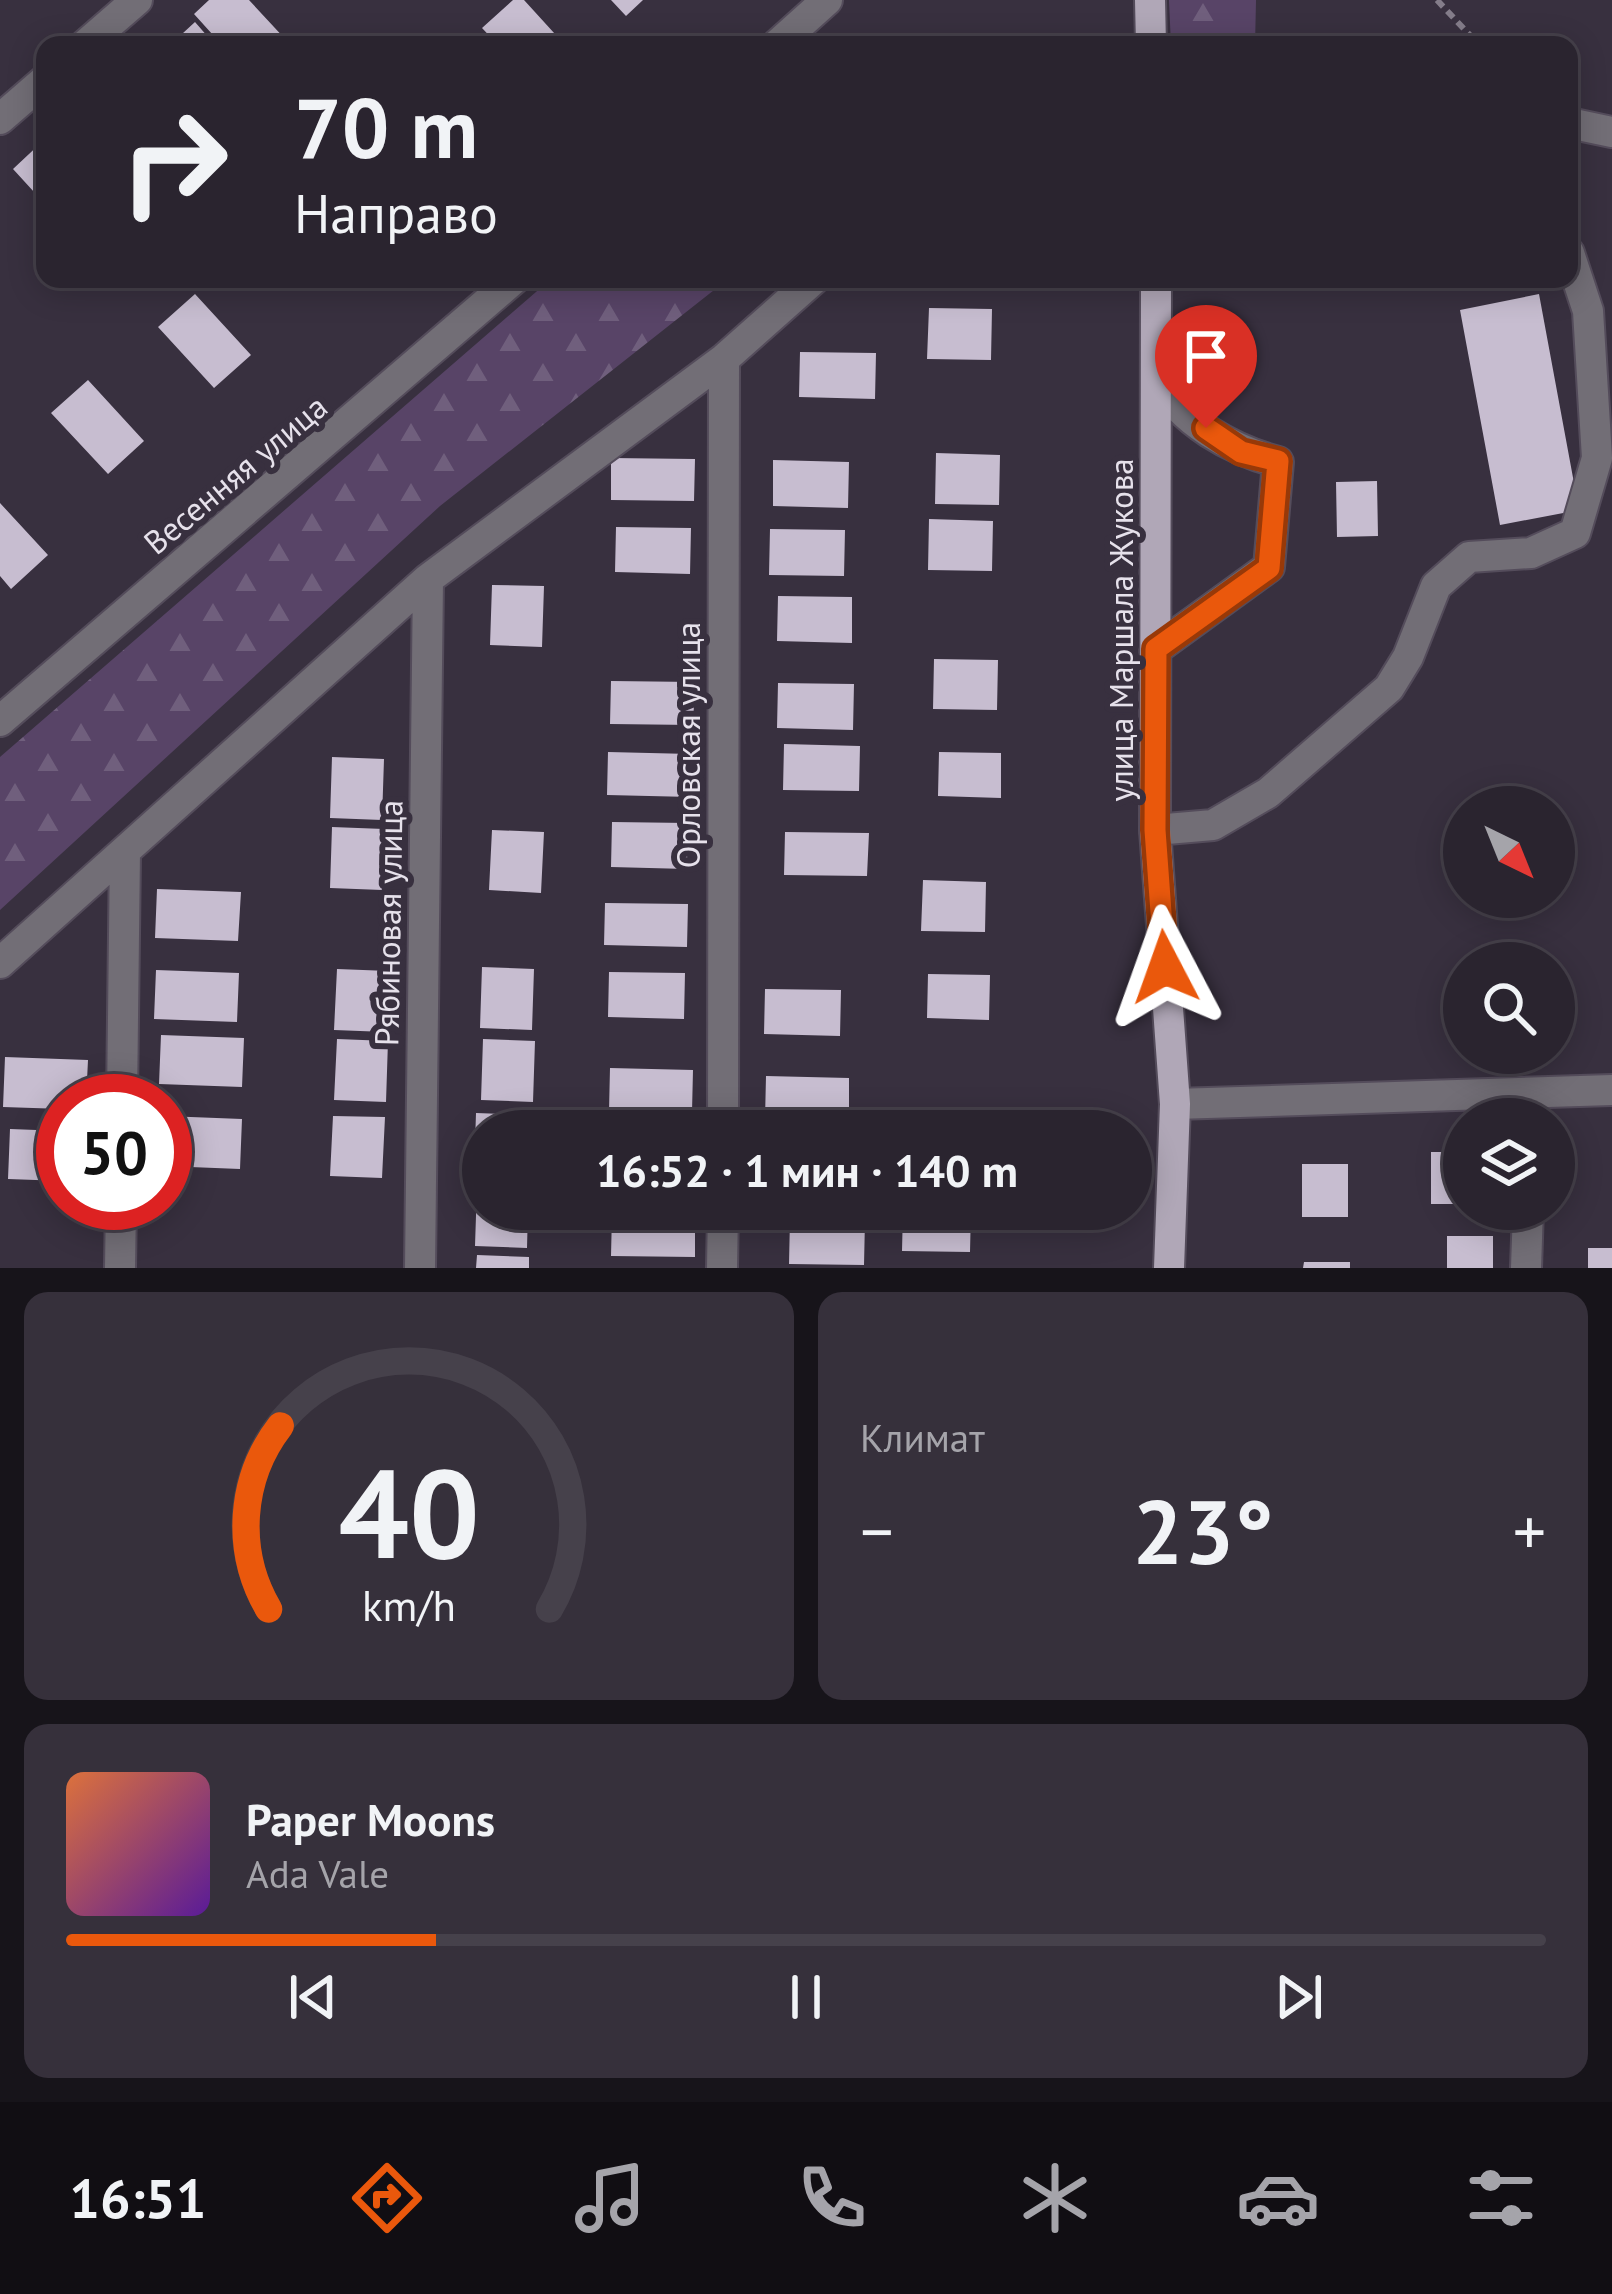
<!DOCTYPE html>
<html lang="ru">
<meta charset="utf-8">
<style>
body{margin:0;font-family:"PT Sans",sans-serif;background:#36303b;color:#f1f3f6;height:100vh;display:flex;flex-direction:column;font-size:45px;white-space:nowrap}
*{box-sizing:border-box;margin:0}
p{font-size:39px;color:#a5a4aa}
.icon{flex:none;width:66px;height:66px;fill:none;stroke:currentColor;stroke-width:2;stroke-linecap:round;stroke-linejoin:round}
.map{position:relative;height:1268px;overflow:hidden}
.details{display:flex;flex-direction:column;gap:24px;padding:24px;background:#17141a;flex:1}
.details>*{flex:none}
.top-card{position:absolute;left:36px;top:36px;width:1542px;height:252px;border-radius:24px;box-shadow:0 6px 30px #0003,0 0 0 3px #46414b;background:#2a242f;color:#f1f3f6;overflow:hidden}
.needle{width:78px;rotate:137deg}
.fabs{position:absolute;left:1443px;top:786px;display:grid;gap:24px}
.fabs a{display:grid;place-items:center;width:132px;height:132px;border-radius:50%;background:#2a242f;box-shadow:0 6px 30px #0003,0 0 0 3px #46414b;font-size:60px}
.speed{position:absolute;left:36px;top:1074px;display:flex;gap:24px;font-size:60px;font-weight:700;text-align:center}
.speed>*{display:grid;place-content:center;width:156px;height:156px;border-radius:50%;background:#2a242f;box-shadow:0 6px 30px #0003,0 0 0 3px #46414b;line-height:1}
.speed .limit{border:18px solid #d22;background:#fff;color:#111}
.pin{position:absolute;display:grid;place-items:center;width:102px;height:102px;color:#fff;margin:-123px -51px;border-radius:50% 50% 50% 0;rotate:-45deg;box-shadow:0 0 12px #0007}
.pin .icon{rotate:45deg}
.me{position:absolute;width:132px;margin:-66px;rotate:356deg;stroke-linejoin:round;filter:drop-shadow(0 0 9px #0008)}
.turn{display:flex;align-items:center;gap:42px;height:252px;padding:0 60px;font-size:54px}
.turn .icon{width:156px;height:156px;stroke-width:2.5}
.turn b{display:block;font-size:84px;line-height:102px}
.big{font-size:90px;font-weight:700;line-height:1.1}
.details .card{flex:1;display:flex;flex-direction:column;justify-content:center;gap:18px;min-width:0;padding:0 42px;border-radius:24px;background:#36303b}
.details .dial{align-items:center;gap:0}
.dial svg{height:312px;overflow:visible;fill:none;stroke:#46414b;stroke-width:7;stroke-linecap:round;text-anchor:middle}
.dial text{fill:#f1f3f6;stroke:none}
.song{display:flex;align-items:center;gap:36px}
.cover{width:144px;height:144px;border-radius:18px;background:linear-gradient(135deg,hsl(20 70% 55%),hsl(270 70% 35%))}
.played{height:12px;border-radius:6px;background:linear-gradient(90deg,#ea580c 25%,#46414b 25%)}
.keys{display:flex;justify-content:space-around;direction:ltr}
.heat{display:flex;justify-content:space-between;align-items:center;font-size:66px;direction:ltr}
.details .tiles{flex:1;display:grid;gap:24px;grid-template-columns:1fr 1fr}
.card:last-child{grid-column:span 2}
.trip{position:absolute;left:462px;top:1110px;width:690px;height:120px;border-radius:60px;background:#2a242f;box-shadow:0 6px 30px #0003,0 0 0 3px #46414b;font-weight:700;line-height:120px;text-align:center}
.menu{display:flex;height:192px;justify-content:space-around;align-items:center;background:#110e13;color:#a5a4aa}
.menu .icon{width:84px;height:84px}
.menu .active{color:#ea580c}
.menu b{font-size:54px;color:#f1f3f6}
.map>svg:first-child{display:block}
.forest{fill:url(#forest-firs)}
.building{fill:#c7bdd0}
.lines{fill:none;stroke-linecap:round;stroke-linejoin:round}
.minor-casing{stroke:#544c5b;stroke-width:34}
.major-casing{stroke:#544c5b;stroke-width:34}
.path{stroke:#847d8a;stroke-width:6;stroke-dasharray:9 6;stroke-linecap:butt}
.minor{stroke:#726e76;stroke-width:30}
.major{stroke:#b0a7b7;stroke-width:30}
.route-casing{stroke:#983908;stroke-width:30}
.route{stroke:#ea580c;stroke-width:21}
.labels{text-anchor:middle;dominant-baseline:central;stroke-width:12;stroke-linejoin:round;paint-order:stroke}
.street-label{font-size:33px;fill:#e6e1eb;stroke:#38303f}
</style>
<div class="map">
<svg width="1612" height="1268" viewBox="0 0 1612 1268">
<defs>
<pattern id="forest-firs" width="22" height="20" patternUnits="userSpaceOnUse" patternTransform="scale(3)"><rect width="22" height="20" fill="#584467"/><path d="M5 1l3.5 6h-7zM16 11l3.5 6h-7z" fill="#705f7d"/></pattern>
</defs>
<rect width="100%" height="100%" fill="#38303f"/>
<path class="forest" d="M1169,0H1256L1255,45H1171Z
M551,279H728L440,506L0,910V757Z"/>
<path class="building" d="M209,0H249L287,41L222,45L194,14Z
M513,0H524L565,45H498L482,28Z
M611,0H643L626,16Z
M195,22L215,45H170Z
M45,139V204L13,169Z
M195,294L251,355L214,388L158,327Z
M1539,294L1579,510L1500,525L1460,310Z
M929,308L992,309L991,360L927,359Z
M800,352L876,353L875,399L799,397Z
M88,380L144,441L108,474L51,413Z
M936,453L1000,455L999,505L935,504Z
M611,458L695,459L694,501L611,500Z
M773,460L849,462L848,508L773,506Z
M1377,481L1378,536L1337,537L1336,482Z
M0,503L48,555L11,589L0,576Z
M929,519L993,521L992,571L928,570Z
M616,527L691,528L690,574L615,572Z
M770,529L845,530L844,576L769,575Z
M492,585L544,586L542,647L490,645Z
M778,596L852,597V643L777,641Z
M934,659L998,660L997,710L933,709Z
M611,681L695,682L693,725L610,724Z
M778,683L854,684L853,730L777,728Z
M784,744L860,746L859,791L783,790Z
M608,752L691,754V797L607,795Z
M939,752L1001,753V798L938,796Z
M332,757L384,759L382,820L330,818Z
M612,822L688,823L687,869L611,867Z
M332,827L384,829L382,890L330,888Z
M492,830L544,832L541,893L489,890Z
M785,832L869,833L867,876L784,875Z
M923,880L986,882L985,932L921,931Z
M157,889L241,892L238,941L155,938Z
M605,903L688,904L687,947L604,945Z
M482,967L534,969L532,1030L480,1028Z
M337,969L389,971L386,1032L334,1030Z
M156,970L239,973L237,1022L154,1019Z
M609,972L685,973L684,1019L608,1017Z
M928,974L990,975L989,1020L927,1018Z
M765,989L841,990L840,1036L764,1034Z
M161,1035L244,1038L242,1087L159,1084Z
M337,1039L388,1041L386,1102L334,1100Z
M483,1039L535,1041L533,1102L481,1100Z
M5,1057L88,1060L86,1101H63V1109L3,1107Z
M610,1068L693,1070L692,1112L609,1111Z
M766,1076L849,1078V1121L765,1119Z
M476,1113L528,1115L527,1131H483V1174H474Z
M165,1116L242,1119L240,1169L165,1166Z
M333,1116L385,1117L382,1178L330,1176Z
M10,1129L63,1131V1181L8,1179Z
M1431,1152H1464V1204H1431Z
M1302,1164H1348V1217H1302Z
M477,1185H483V1209H528L527,1248L475,1246Z
M903,1209H971L970,1252L902,1251Z
M612,1213L695,1215V1257L611,1256Z
M790,1218L865,1220L864,1265L789,1264Z
M1447,1236H1493V1268H1447Z
M1588,1248H1612V1268H1588Z
M477,1255L529,1257V1268H476Z
M1304,1262H1350V1268H1303Z"/>
<g class="lines">
<defs>
<path id="minor" d="M85,45L137,0
M777,45L827,0
M0,119L45,80
M1569,123L1612,132
M1156,649L1269,567L1278,462C1232,450 1181,422 1158,379
M0,721L514,279
M1155,830L1213,825L1268,793L1389,688L1408,657L1436,586L1469,557L1531,553L1575,533L1597,458L1588,311L1569,253
M0,963L428,579L724,359L814,279
M122,1101L125,851
M1175,1104L1612,1090
M723,1131L724,359
M120,1268L121,1203
M420,1268L428,579
M722,1268L723,1209
M1526,1268L1528,1209"/>
<path id="major" d="M1150,0L1151,45
M1156,279L1155,830L1175,1104L1169,1268"/>
</defs>
<use href="#minor" class="minor-casing"/>
<use href="#major" class="major-casing"/>
<path class="path" d="M1437,0L1479,45"/>
<use href="#minor" class="minor"/>
<use href="#major" class="major"/>
</g>
<g class="lines">
<defs>
<path id="route" d="M1165,967L1155,830L1156,649L1269,568L1278,461L1241,452L1206,428"/>
</defs>
<use href="#route" class="route-casing"/>
<use href="#route" class="route"/>
</g>
<g class="labels">
<g class="street-label">
<text transform="translate(235 474) rotate(-40)">Весенняя улица</text>
<text transform="translate(1120 630) rotate(-90)">улица Маршала Жукова</text>
<text transform="translate(687 745) rotate(-90)">Орловская улица</text>
<text transform="translate(388 923) rotate(-89)">Рябиновая улица</text>
</g>
</g>
</svg>
<div class="fabs">
<a><svg class="needle" viewBox="-14 -14 28 28"><path d="M0-13l5 13h-10z" fill="#e53935"/><path d="M0 13l5-13h-10z" fill="#a5a4aa"/></svg></a>
<a><svg class="icon" aria-label="search" viewBox="0 0 24 24"><circle cx="10" cy="10" r="6"/><path d="M15 15l6 6"/></svg></a>
<a><svg class="icon" aria-label="layers" viewBox="0 0 24 24"><path d="M12 4l9 5-9 5-9-5zM3 14l9 5 9-5"/></svg></a>
</div>
<div class="speed"><div class="limit">50</div></div>
<div class="pin" style="left:1206px;top:428px;background:#d93025"><svg class="icon" aria-label="arrive" viewBox="0 0 24 24"><path d="M6 21V4h12l-3 4 3 4H6"/></svg></div>
<svg class="me" style="left:1165px;top:967px" viewBox="-20 -20 40 40"><path d="M0-17L14 15 0 8-14 15z" fill="#ea580c" stroke="#fff" stroke-width="4"/></svg>
<div class="trip">16:52 · 1 мин · 140 m</div>
<div class="top-card">
<div class="turn"><svg class="icon" aria-label="right" viewBox="0 0 24 24"><path d="M7 20v-9h11M14 6l5 5-5 5"/></svg><div><b>70 m</b>Направо</div></div>
</div>
</div>
<section class="details">
<div class="tiles">
<div class="card dial"><svg viewBox="0 0 100 80">
<path d="M14 69A42 42 0 1 1 86 69"/>
<path d="M14 69A42 42 0 0 1 17 22" stroke="#ea580c"/>
<text x="50" y="56" font-size="32" font-weight="700">40</text>
<text x="50" y="72" font-size="11">km/h</text>
</svg></div>
<div class="card"><p>Климат</p>
<div class="heat"><a>−</a><b class="big">23°</b><a>+</a></div>
</div>
<div class="card">
<div class="song"><i class="cover"></i><div><b>Paper Moons</b><p>Ada Vale</p></div></div>
<div class="played"></div>
<div class="keys"><svg class="icon" aria-label="previous" viewBox="0 0 24 24"><path d="M18 5L8 12l10 7zM5 5v14"/></svg><svg class="icon" aria-label="pause" viewBox="0 0 24 24"><path d="M8 5v14M16 5v14"/></svg><svg class="icon" aria-label="next" viewBox="0 0 24 24"><path d="M6 5l10 7-10 7zM19 5v14"/></svg></div>
</div>
</div>
</section>
<nav class="menu">
<b>16:51</b>
<svg class="icon active" aria-label="directions" viewBox="0 0 24 24"><path d="M12 3l9 9-9 9-9-9zM9 14v-3h6M13 9l2 2-2 2"/></svg>
<svg class="icon" aria-label="music" viewBox="0 0 24 24"><path d="M9 18V5l10-2v13"/><circle cx="6" cy="18" r="3"/><circle cx="16" cy="16" r="3"/></svg>
<svg class="icon" aria-label="phone" viewBox="0 0 24 24"><path d="M5 4h4l2 5-3 2q2 4 5 5l2-3 5 2v4C11 20 4 13 5 4z"/></svg>
<svg class="icon" aria-label="climate" viewBox="0 0 24 24"><path d="M12 3v18M4 7l16 10M4 17L20 7"/></svg>
<svg class="icon" aria-label="car" viewBox="0 0 24 24"><path d="M5 17H2v-5l4-1 3-4h7l3 4 3 1v5h-3M9 17h6M6 11h13"/><circle cx="7" cy="17" r="2"/><circle cx="17" cy="17" r="2"/></svg>
<svg class="icon" aria-label="filters" viewBox="0 0 24 24"><path d="M4 7h16M4 17h16"/><circle cx="9" cy="7" r="2"/><circle cx="15" cy="17" r="2"/></svg>
</nav>
